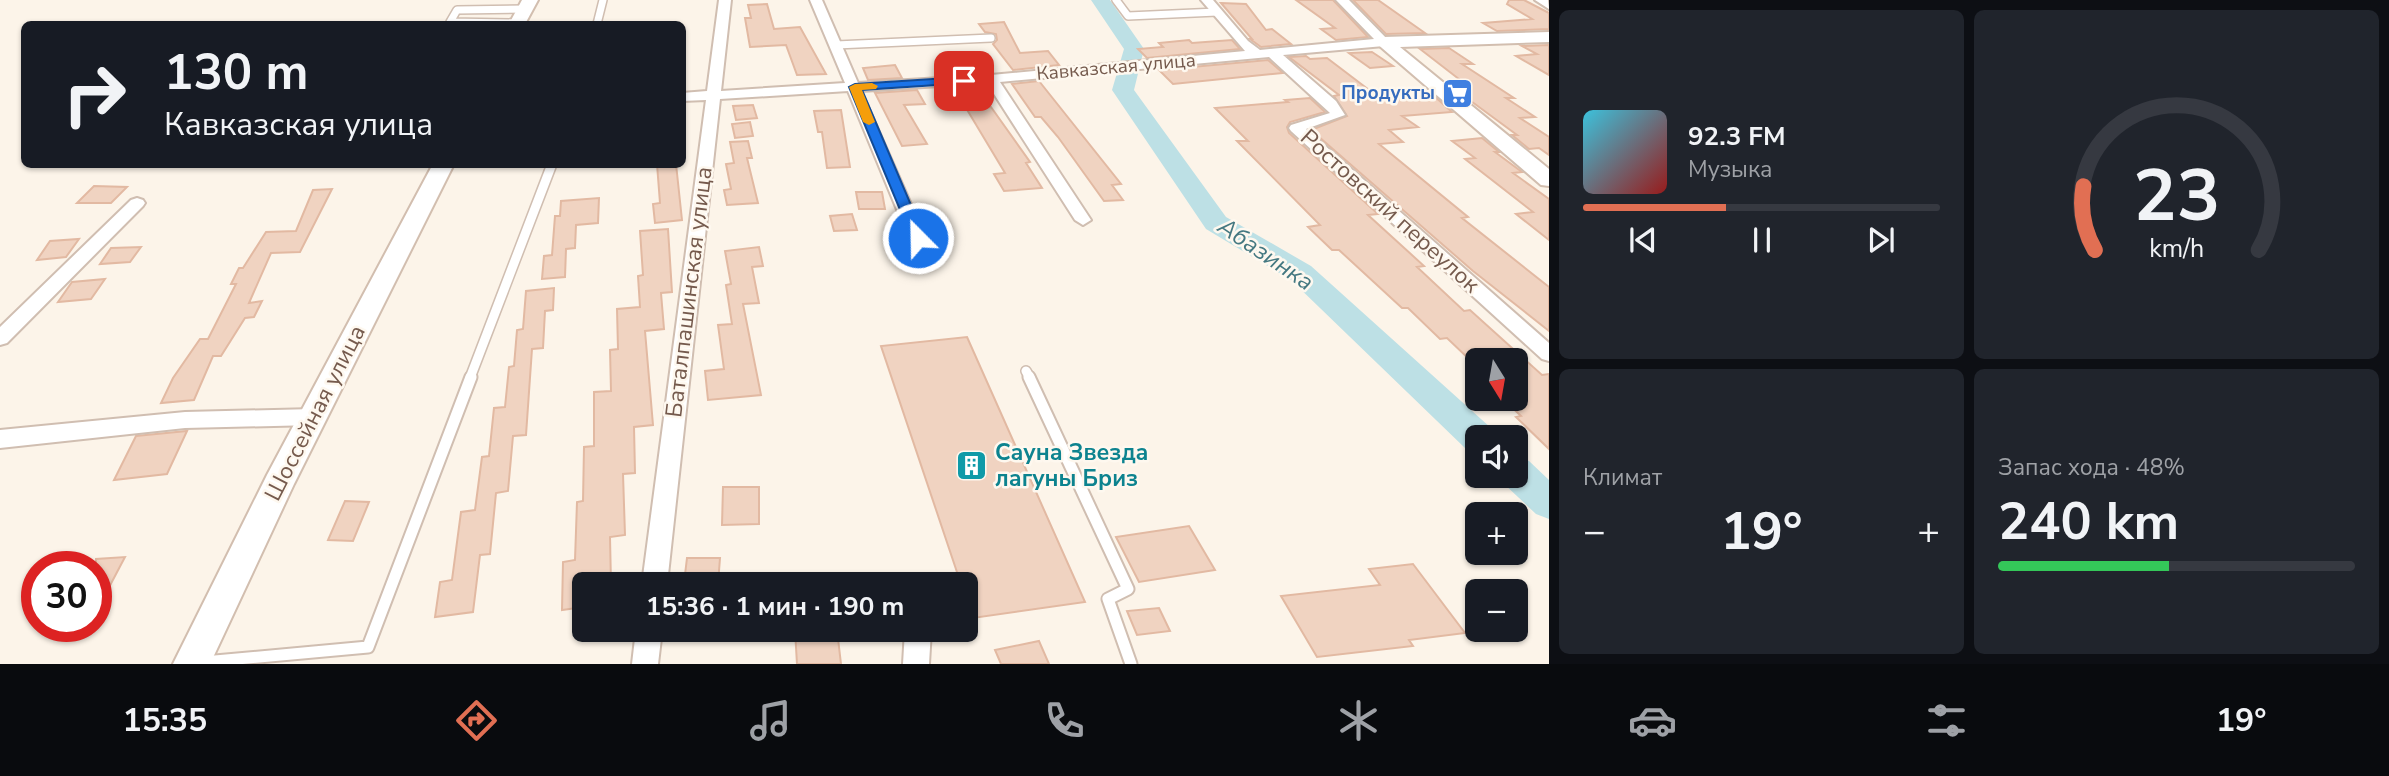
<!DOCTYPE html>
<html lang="ru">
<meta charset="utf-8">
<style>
body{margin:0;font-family:"Nunito Sans",sans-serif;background:#20242c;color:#f1f3f6;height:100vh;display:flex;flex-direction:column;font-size:26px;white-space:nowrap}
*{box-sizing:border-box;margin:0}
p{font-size:23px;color:#9ea1a6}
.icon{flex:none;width:38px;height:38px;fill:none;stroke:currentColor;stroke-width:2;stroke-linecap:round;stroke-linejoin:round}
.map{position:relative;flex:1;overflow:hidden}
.sheet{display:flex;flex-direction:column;gap:10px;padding:10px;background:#0d0f14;width:840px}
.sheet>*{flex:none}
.guide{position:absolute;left:21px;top:21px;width:665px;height:147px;border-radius:10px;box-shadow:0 2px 5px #0004;background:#171b24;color:#f1f3f6;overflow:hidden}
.needle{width:46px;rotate:169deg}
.tools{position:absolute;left:1465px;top:348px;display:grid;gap:14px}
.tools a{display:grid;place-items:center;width:63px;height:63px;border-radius:10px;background:#171b24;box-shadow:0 2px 5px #0004;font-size:35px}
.speed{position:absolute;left:21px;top:551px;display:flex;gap:14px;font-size:35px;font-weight:700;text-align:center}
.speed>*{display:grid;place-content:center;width:91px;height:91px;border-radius:50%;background:#171b24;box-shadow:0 2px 5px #0004;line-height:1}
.speed .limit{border:10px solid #d22;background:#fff;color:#111}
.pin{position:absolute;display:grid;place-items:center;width:60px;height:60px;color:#fff;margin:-30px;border-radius:14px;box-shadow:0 4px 10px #0006}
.me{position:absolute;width:77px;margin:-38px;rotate:337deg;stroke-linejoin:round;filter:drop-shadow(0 0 5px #0008)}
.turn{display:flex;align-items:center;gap:24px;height:147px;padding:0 28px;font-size:32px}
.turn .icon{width:91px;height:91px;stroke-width:2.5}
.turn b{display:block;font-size:49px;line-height:60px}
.big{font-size:52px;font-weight:700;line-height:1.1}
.sheet .widget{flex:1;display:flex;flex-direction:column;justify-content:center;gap:10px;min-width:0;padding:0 24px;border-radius:10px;background:#20242c}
.sheet .dial{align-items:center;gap:0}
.dial svg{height:182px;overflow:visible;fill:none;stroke:#363941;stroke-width:7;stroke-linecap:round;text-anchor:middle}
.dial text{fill:#f1f3f6;stroke:none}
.song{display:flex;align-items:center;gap:21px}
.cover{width:84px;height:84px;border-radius:10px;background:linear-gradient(135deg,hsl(190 70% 55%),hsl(0 70% 35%))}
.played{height:7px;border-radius:4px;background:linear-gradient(90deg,#e16f53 40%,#363941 40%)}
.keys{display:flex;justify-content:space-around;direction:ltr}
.heat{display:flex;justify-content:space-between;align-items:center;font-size:38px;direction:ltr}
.charge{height:10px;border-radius:5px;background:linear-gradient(90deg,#34c759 48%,#363941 0)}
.sheet .tiles{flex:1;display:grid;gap:10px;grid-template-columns:repeat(2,1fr)}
.trip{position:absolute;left:572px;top:572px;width:406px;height:70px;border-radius:10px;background:#171b24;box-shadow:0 2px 5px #0004;font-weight:700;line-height:70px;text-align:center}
.tab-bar{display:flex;height:112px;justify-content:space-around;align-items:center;background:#090b0e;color:#9ea1a6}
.tab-bar .icon{width:49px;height:49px}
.tab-bar .selected{color:#e16f53}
.tab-bar b{font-size:32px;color:#f1f3f6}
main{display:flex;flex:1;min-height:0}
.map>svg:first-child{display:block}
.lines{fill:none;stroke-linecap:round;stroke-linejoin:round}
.river{fill:#bde0e5;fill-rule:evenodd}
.building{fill:#f0d3c1;stroke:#e2b9a2;stroke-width:2}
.lane-far2-casing{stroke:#d0beb1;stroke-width:10}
.lane-far1-casing{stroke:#d0beb1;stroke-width:12}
.lane-casing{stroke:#d0beb1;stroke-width:15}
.street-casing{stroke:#d0beb1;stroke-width:4}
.secondary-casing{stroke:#d2beaf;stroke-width:4}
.lane-far2{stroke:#fff;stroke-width:7}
.lane-far1{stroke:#fff;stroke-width:9}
.lane{stroke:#fff;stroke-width:11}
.street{fill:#fff;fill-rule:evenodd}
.secondary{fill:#fff;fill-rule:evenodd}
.route{fill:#1a73e8;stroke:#114b97;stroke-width:2}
.slow{fill:#f59e0b}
.labels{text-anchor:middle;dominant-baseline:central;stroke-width:5;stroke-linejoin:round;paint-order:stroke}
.far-street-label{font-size:19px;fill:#755a4d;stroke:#fef8ef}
.far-shop-label{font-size:19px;font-weight:bold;fill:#366cbe;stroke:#fef8ef;text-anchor:end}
.street-label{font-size:23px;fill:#755a4d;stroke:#fef8ef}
.culture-label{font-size:23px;font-weight:bold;fill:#0d838f;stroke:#fef8ef;text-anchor:start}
.water-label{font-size:24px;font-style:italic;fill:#447881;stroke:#fef8ef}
</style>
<main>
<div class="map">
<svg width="1549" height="664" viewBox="0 0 1549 664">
<rect width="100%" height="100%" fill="#fcf4e9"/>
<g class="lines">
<path class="river" d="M1091,0H1110L1144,49L1134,90L1226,217L1311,266L1491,428L1496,438H1477V452L1465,448L1291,280L1206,229L1112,90L1124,49Z
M1516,457L1529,461L1549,480V519L1536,514L1503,483L1500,476H1516Z"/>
</g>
<path class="building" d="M1296,0H1333L1368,37L1336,40L1321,29L1335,28Z
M1353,0H1378L1425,33L1386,34Z
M1509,0H1524L1549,13V29L1497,31L1483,23L1532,19L1507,4Z
M1221,3L1246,4L1266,30L1272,29L1291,44L1261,47L1250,39H1252Z
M767,4L774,29L800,27L826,74L797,75L786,45L750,47L745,18H751L748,5Z
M1004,22L1020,53L1048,51L1059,65L1013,70L993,44L997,40L996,34L985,32L979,24Z
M1189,40L1192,43L1232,40L1240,49L1147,58L1138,49L1163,47L1159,43Z
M1549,45V75L1516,56L1537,54L1522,46Z
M1449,48L1473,64H1462L1514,98H1506L1535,117L1520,118L1549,137V155L1539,148L1529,149L1512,135H1517L1460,93L1468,92L1455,83H1464L1420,49Z
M1372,52L1393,66L1370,68L1349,53Z
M1306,56L1310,59L1327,58L1381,99L1433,95L1452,112L1402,116L1418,127L1389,130L1403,142L1379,144L1468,217L1462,218L1549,287V331L1473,271L1311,130L1347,116L1334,96L1339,95L1289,57Z
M1268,60L1283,73L1173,84L1159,70Z
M895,65L902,78L868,80L863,68Z
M1039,81L1121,184L1112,185L1123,200L1104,201L1058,137L1041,117H1035L1012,84Z
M917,90L925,104L904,105L927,144L902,146L875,93Z
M1310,98L1325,112L1290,122L1287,127L1289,133L1378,214L1368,215L1424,266L1417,267L1464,311L1470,310L1542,375L1549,374V449L1516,417L1521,416L1503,399H1516V360H1470L1447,338L1440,339L1408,308H1402L1339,250H1332L1308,227L1320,225L1237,141H1248L1215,108L1288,102L1285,100Z
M753,105L757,118L736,120L733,106Z
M991,107L1030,162L1026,163L1042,188L1004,191L994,174L1005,173L966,108Z
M841,110L850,167L827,168L822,132H818L814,111Z
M750,122L753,136L735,138L732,124Z
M1482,138L1499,152H1495L1522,172L1513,173L1549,199V240L1516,214L1533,212L1465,159L1475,158L1452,141Z
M748,141L752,158H747L758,203L727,205L724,190L731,189L726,164L734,163L730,142Z
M657,164H676L682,220L655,223L653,204L660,203Z
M94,186L127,187L111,203H77Z
M332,189L300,252L271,253L249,303L262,301L254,317L245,318L221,356H213L194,400L161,403L173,378L200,339H208L236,284H231L239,268H243L266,232L296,231L313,190Z
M856,192H882L885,209H859Z
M599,198L598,223L576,225L575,248L566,249L565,277L542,279L544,256L552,255L555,216H560L561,201Z
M852,214L857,230L834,231L830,216Z
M668,229L672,292L661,293L664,329L645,331L653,425L634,427L635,473L623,474L625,535L610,537L611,584H584V607L562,610L563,562L575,560L577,502L583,501L584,447L594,446V392L611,391L610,350L618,349L617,309L640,307L638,276L643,275L640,231Z
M79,239L66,257L37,260L50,241Z
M141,247L130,262L100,264L111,248Z
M759,247L763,266L752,267L759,303L743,304L761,395L708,400L705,371L724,369L718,325L732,324L726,285L731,284L725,251Z
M105,279L91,299L58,302L72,282Z
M554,288L553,310L545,311L543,348L532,349L526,435L513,436L508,491L496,493L490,554L480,555L473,612L435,617L440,582L452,580L461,512L475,510L482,457L489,456L494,408L505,407L509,367L514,366L517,330L523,329L526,291Z
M967,337L1085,602L973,618L966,598V584H961L881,346Z
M187,431L167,474L114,480L136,436Z
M723,487H759V524L722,525Z
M345,501L369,502L353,541L328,540Z
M1189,526L1215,570L1139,582L1116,537Z
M125,557L96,612V559Z
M687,558H720L718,584L684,583Z
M1413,564L1465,633L1409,640L1413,646L1317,657L1281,596L1380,585L1369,569Z
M1159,608L1170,631L1137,635L1127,611Z
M795,630H837L841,664H797Z
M1039,641L1049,664H1001L995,650Z"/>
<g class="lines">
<defs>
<path id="lane-far2" d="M1116,0L1128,16L1217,12
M518,23L450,22L457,10L525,9
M597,24L603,0
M836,45L991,38"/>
<path id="lane-far1" d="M1026,371L1030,378
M470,378L552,164"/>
<path id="lane" d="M1029,377L1128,589L1108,599L1131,664
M204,662L368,647L471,377"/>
<path id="street" d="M719,0H731L721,91L845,83L810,0H822L858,83L991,75L1245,51L1201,0H1213L1248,41L1260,50L1374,39L1336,0H1349L1390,42L1384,46L1283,55L1336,101L1345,115L1306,129L1549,343V361L1542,359L1291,131L1289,128L1291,125L1330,113L1269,57L1000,82L1091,220L1083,225L1075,220L987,83L861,91L937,263L928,269L919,263L848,91L720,99L667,584H642L706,100L682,101V93L707,91Z
M1535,0H1548L1549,9Z
M137,198L143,200L145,203L143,206L7,343L0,345V327L131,200Z
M314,409L322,411L325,417L322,423L314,425L185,428L0,448V430L185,412Z
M636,630H662L658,664H632Z
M905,630H931L929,664H903Z"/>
<path id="secondary" d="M522,0H538L525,24H509Z
M1549,32V42L1400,47L1549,169V186L1541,185L1375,42L1384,37Z
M433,164H454L294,484L210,664H173L267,475Z"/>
</defs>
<use href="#lane-far2" class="lane-far2-casing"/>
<use href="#lane-far1" class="lane-far1-casing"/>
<use href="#lane" class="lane-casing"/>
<use href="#street" class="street-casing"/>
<use href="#secondary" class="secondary-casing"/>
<use href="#lane-far2" class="lane-far2"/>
<use href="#lane-far1" class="lane-far1"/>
<use href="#lane" class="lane"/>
<use href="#street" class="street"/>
<use href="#secondary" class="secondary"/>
</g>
<path class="route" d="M964,77L969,81L967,83L862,90L925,238L923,241H913L849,87L855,84Z"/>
<path class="slow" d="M872,83L878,86L876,89L862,90L875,122L869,125L863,122L849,87L855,84Z"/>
<defs>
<symbol id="supermarket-square" viewBox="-11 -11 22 22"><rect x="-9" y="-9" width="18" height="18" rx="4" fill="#3f7fe0" stroke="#fef8ef"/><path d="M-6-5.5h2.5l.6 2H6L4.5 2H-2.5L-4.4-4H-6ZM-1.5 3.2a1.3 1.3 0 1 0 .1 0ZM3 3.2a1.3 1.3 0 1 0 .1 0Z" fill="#fff"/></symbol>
<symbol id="building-square" viewBox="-11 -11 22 22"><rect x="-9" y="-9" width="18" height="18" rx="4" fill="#0f9aa8" stroke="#fef8ef"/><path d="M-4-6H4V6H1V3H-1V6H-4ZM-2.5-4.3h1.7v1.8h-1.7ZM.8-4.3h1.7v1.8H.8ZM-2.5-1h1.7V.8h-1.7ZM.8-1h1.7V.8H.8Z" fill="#fff"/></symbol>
</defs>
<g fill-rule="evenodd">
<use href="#supermarket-square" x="1440" y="76" width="35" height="35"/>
<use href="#building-square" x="954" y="448" width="35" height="35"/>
</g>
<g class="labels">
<g class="far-street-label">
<text transform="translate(1116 67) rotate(-5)">Кавказская улица</text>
</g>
<g class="far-shop-label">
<text x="1435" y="93">Продукты</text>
</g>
<g class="street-label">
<text transform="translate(1390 211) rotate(42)">Ростовский переулок</text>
<text transform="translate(689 292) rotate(-83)">Баталпашинская улица</text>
<text transform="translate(315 413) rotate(-63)">Шоссейная улица</text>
</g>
<g class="culture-label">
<text x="995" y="452">Сауна Звезда<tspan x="995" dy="26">лагуны Бриз</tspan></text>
</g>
<g class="water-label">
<text transform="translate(1266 254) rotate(34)">Абазинка</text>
</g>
</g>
</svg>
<div class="tools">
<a><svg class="needle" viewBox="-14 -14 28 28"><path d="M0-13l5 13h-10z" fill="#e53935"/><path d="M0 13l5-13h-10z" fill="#9ea1a6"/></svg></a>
<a><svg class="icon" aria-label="sound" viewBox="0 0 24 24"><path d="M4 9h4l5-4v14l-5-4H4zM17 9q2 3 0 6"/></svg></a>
<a>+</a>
<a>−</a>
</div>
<div class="speed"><div class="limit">30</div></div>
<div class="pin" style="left:964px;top:81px;background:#d93025"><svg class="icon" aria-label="arrive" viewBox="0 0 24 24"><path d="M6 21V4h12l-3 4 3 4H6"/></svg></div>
<svg class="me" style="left:918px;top:238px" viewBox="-20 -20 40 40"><circle r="17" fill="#1a73e8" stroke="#fff" stroke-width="3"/><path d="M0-11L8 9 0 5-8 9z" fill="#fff"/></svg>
<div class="trip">15:36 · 1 мин · 190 m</div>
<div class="guide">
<div class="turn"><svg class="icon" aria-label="right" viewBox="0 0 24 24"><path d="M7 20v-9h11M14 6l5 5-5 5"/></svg><div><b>130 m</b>Кавказская улица</div></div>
</div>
</div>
<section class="sheet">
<div class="tiles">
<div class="widget">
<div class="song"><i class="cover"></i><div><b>92.3 FM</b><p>Музыка</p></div></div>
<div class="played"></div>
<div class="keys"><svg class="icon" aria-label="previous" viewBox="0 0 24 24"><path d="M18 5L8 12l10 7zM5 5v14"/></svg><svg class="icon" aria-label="pause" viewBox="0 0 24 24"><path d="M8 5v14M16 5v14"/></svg><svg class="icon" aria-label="next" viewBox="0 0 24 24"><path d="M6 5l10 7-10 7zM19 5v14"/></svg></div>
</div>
<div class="widget dial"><svg viewBox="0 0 100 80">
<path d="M14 69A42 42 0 1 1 86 69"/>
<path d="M14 69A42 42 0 0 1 9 41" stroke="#e16f53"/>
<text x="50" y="56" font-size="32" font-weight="700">23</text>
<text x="50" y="72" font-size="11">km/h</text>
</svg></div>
<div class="widget"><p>Климат</p>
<div class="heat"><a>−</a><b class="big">19°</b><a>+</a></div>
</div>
<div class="widget"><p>Запас хода · 48%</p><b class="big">240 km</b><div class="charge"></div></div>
</div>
</section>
</main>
<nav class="tab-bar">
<b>15:35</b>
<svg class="icon selected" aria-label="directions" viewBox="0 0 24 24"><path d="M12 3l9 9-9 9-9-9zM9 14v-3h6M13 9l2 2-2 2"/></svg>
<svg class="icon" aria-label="music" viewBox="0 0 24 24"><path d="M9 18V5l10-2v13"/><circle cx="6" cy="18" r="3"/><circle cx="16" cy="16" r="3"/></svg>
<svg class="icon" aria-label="phone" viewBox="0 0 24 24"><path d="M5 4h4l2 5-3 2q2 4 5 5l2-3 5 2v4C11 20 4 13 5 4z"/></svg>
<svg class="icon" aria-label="climate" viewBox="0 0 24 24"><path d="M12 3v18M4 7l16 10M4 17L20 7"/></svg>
<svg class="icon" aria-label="car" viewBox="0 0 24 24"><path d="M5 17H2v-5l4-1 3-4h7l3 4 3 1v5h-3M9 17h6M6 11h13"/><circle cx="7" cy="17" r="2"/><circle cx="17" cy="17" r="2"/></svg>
<svg class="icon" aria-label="filters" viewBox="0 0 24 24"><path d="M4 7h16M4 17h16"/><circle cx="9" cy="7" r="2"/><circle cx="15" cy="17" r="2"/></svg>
<b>19°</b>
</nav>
